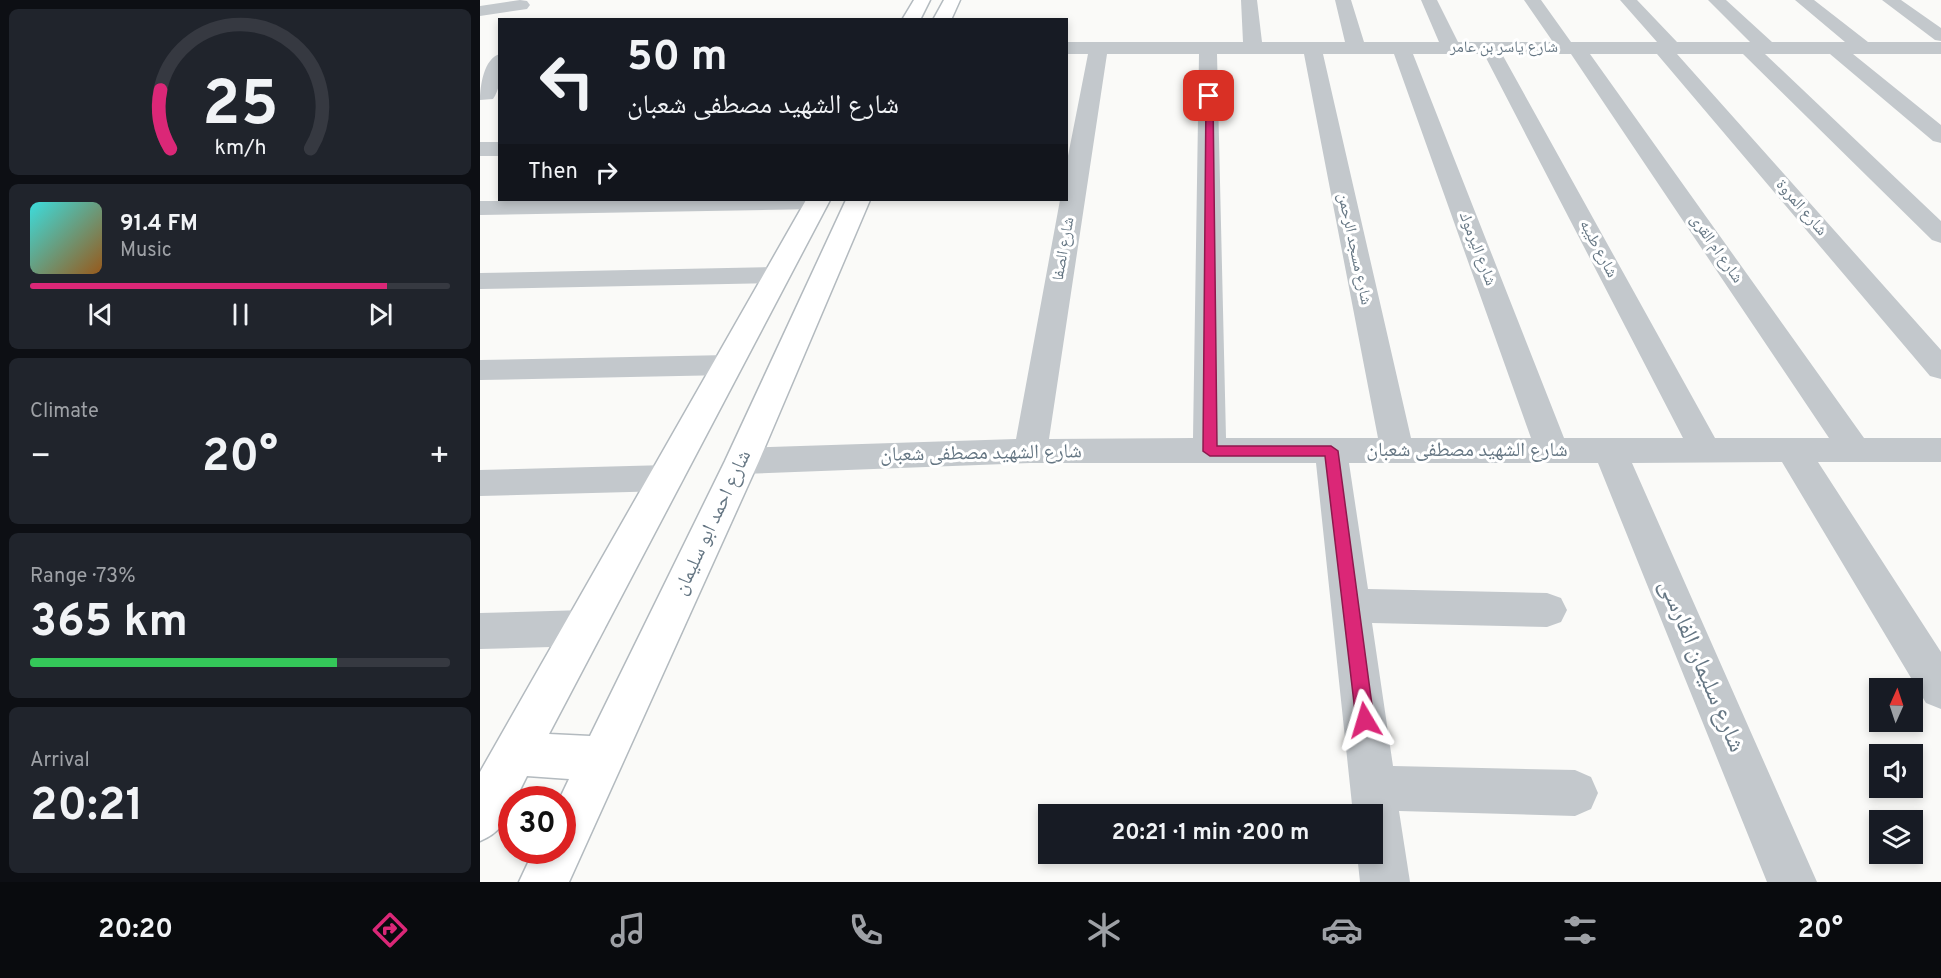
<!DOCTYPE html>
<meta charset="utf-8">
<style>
body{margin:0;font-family:Overpass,"Noto Naskh Arabic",sans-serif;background:#20242c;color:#f1f3f6;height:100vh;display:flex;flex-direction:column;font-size:22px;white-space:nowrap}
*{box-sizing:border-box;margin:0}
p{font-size:20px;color:#9ea1a6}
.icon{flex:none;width:33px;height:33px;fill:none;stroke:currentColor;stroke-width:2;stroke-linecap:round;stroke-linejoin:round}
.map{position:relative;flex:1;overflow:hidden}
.sheet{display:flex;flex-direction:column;gap:9px;padding:9px;background:#0d0f14;width:480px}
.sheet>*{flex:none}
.top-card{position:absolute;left:18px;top:18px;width:570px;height:183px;border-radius:0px;box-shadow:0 3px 9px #0003;background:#171b24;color:#f1f3f6;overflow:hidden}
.needle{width:39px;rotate:3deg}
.controls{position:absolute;left:1389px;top:678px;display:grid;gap:12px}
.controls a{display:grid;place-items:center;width:54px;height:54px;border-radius:0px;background:#171b24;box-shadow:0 3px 9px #0003;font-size:30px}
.speed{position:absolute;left:18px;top:786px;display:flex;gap:12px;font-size:30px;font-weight:700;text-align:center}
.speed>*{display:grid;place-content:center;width:78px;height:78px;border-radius:50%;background:#171b24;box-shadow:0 3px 9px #0003;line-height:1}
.speed .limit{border:9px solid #d22;background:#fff;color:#111}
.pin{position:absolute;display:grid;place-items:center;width:51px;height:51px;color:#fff;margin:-26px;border-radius:12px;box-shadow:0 3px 9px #0006}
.me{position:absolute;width:66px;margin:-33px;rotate:353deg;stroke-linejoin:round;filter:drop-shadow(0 0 4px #0008)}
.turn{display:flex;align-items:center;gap:21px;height:126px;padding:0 30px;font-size:27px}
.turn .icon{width:78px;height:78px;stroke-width:2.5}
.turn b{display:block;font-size:42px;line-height:51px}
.then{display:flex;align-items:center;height:57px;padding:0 30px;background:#0003;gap:12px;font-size:22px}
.big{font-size:45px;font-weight:700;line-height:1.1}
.sheet .tile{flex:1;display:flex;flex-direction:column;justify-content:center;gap:9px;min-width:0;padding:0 21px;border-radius:9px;background:#20242c}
.sheet .dial{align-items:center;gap:0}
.dial svg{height:156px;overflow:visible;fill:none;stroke:#363941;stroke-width:7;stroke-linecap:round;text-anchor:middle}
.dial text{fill:#f1f3f6;stroke:none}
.song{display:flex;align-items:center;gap:18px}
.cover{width:72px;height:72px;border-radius:9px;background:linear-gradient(135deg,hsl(180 70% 55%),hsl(30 70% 35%))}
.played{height:6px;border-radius:3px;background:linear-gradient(90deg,#db2777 85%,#363941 85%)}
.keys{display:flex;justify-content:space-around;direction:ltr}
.heat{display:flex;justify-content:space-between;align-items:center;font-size:33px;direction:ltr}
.charge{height:9px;border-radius:4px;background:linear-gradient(90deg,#34c759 73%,#363941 0)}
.trip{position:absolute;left:558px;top:804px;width:345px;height:60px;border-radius:0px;background:#171b24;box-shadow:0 3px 9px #0003;font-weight:700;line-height:60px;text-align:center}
.menu{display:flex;height:96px;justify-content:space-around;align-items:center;background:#090b0e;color:#9ea1a6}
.menu .icon{width:42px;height:42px}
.menu .current{color:#db2777}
.menu b{font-size:27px;color:#f1f3f6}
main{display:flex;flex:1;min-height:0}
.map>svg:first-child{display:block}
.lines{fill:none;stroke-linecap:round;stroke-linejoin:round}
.secondary-casing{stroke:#b3babf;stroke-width:3}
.street{fill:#c3c8cc;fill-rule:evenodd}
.secondary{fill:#fff;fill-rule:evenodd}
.route{fill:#db2777;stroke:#8e194d;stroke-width:1.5}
.labels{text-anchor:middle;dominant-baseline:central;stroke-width:6;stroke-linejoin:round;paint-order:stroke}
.far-street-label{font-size:16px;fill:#657683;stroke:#fff}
.street-label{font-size:20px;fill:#657683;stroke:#fff}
.near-street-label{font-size:24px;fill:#657683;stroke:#fff}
</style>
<main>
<section class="sheet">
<div class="tile dial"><svg viewBox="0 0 100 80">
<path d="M14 69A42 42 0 1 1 86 69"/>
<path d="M14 69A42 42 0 0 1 9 39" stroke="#db2777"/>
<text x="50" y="56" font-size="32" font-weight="700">25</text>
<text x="50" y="72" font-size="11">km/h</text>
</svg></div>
<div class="tile">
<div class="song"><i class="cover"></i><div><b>91.4 FM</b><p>Music</p></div></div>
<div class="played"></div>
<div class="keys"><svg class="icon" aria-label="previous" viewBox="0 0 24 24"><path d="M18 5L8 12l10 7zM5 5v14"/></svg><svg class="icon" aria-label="pause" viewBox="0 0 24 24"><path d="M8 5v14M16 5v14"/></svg><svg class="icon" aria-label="next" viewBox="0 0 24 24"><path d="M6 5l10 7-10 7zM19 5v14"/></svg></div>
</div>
<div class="tile"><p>Climate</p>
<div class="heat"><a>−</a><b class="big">20°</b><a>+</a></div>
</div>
<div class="tile"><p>Range · 73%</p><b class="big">365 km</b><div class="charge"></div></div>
<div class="tile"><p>Arrival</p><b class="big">20:21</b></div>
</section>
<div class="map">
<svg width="1461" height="882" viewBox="0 0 1461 882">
<rect width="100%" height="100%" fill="#fafaf8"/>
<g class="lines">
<defs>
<path id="secondary" d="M434,0H450L440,20H422Z
M464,0H480L471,20H453Z
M326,200H350L69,734L110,736L245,461L366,200H390L279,461L89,882H39L54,850H82V800H79L89,779L47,776L35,800H32C32,819 16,835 0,841V772Z"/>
</defs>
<use href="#secondary" class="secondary-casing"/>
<path class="street" d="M40,0L47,1L50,5L47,9L0,16V6Z
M761,0H777L782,42H865L855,0H871L884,42H959L941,0H957L978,42H1073L1044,0H1061L1091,42H1177L1140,0H1157L1197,42H1270L1228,0H1246L1292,42H1365L1315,0H1334L1388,42H1461V54H1373L1461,125V143L1453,141L1350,54H1285L1461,221V243L1452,240L1263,54H1197L1461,350V379L1450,376L1177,54H1110L1384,438H1461V462H1338L1461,652V709L1446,703L1302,462L1152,463L1337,882H1287L1118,463H869L888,589L1067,593L1081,598L1087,610L1081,622L1067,627L892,623L913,766L1095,770L1111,777L1118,793L1111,809L1095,816L919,811L930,882H880L877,854H892V814H873L836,463H550L262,474L250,470L245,461L250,452L262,448L536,439L580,200H586V166L608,54H586V42H763ZM627,54H719L713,438L569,439ZM737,54H824L898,438H746ZM843,54H914L1051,438H931ZM933,54H1004L1203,438H1084ZM1022,54H1091L1349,438H1235Z
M1402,0H1421L1461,28V41L1455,40Z
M20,54C20,70 22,86 13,99L0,100C0,86 4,58 20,54Z
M0,142H20V156H0Z
M347,200L349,202L346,207L337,209L0,215V201Z
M297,267L307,269L310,275L307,281L297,283L0,289V273Z
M248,355L259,358L263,365L259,372L248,375L0,380V360Z
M187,465L199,469L204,478L199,487L187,491L0,496V470Z
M105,610L119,616L125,628L119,640L105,646L0,649V613Z"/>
<use href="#secondary" class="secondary"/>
</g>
<path class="route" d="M726,94L733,96L737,446H851L858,451L894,720L891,726L885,728L879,726L876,720L845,456H730L723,451Z"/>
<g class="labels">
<g class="far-street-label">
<text x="1024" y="48">شارع ياسر بن عامر</text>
<text transform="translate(1321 208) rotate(49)">شارع المروة</text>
<text transform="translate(584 249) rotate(-80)">شارع الصفا</text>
<text transform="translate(874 249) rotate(78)">شارع مسجد الرحمن</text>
<text transform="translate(997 249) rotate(69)">شارع اليرموك</text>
<text transform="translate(1118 249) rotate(62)">شارع طيبه</text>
<text transform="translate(1236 249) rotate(55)">شارع ام القرى</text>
</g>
<g class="street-label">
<text x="987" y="451">شارع الشهيد مصطفى شعبان</text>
<text transform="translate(501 454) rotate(-1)">شارع الشهيد مصطفى شعبان</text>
<text transform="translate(233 523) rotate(-65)">شارع احمد ابو سليمان</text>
</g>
<g class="near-street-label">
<text transform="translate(1221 666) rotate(67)">شارع سليمان الفارسى</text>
</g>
</g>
</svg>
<div class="controls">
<a><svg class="needle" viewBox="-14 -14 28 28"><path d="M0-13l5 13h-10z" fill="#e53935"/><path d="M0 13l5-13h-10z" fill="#9ea1a6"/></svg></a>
<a><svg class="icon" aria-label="sound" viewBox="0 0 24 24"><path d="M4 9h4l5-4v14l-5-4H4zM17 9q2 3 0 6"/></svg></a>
<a><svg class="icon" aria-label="layers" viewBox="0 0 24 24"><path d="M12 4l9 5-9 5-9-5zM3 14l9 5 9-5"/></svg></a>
</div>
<div class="speed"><div class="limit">30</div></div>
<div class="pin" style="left:729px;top:96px;background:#d93025"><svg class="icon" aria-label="arrive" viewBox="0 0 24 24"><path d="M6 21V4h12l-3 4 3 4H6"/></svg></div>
<svg class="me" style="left:885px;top:720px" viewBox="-20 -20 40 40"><path d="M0-17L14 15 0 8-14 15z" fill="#db2777" stroke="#fff" stroke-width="4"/></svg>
<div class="trip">20:21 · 1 min · 200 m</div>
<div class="top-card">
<div class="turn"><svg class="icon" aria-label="left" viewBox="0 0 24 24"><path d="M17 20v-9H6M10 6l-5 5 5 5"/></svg><div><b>50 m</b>شارع الشهيد مصطفى شعبان</div></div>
<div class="then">Then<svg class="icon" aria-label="right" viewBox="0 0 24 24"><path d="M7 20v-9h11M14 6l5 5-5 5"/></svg></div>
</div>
</div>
</main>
<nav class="menu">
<b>20:20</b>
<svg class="icon current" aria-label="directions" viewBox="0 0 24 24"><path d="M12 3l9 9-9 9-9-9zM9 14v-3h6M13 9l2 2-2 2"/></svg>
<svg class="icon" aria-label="music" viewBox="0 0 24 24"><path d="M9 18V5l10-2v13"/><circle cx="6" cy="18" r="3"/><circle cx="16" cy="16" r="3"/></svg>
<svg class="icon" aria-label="phone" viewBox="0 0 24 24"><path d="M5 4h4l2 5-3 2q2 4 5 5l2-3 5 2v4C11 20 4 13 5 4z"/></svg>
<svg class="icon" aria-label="climate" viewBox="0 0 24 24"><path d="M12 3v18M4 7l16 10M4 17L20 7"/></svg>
<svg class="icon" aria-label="car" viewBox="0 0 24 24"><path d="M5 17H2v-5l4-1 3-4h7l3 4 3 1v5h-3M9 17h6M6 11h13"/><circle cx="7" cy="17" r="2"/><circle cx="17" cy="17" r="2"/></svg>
<svg class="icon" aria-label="filters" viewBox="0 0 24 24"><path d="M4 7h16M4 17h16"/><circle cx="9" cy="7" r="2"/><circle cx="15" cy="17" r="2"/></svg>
<b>20°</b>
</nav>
